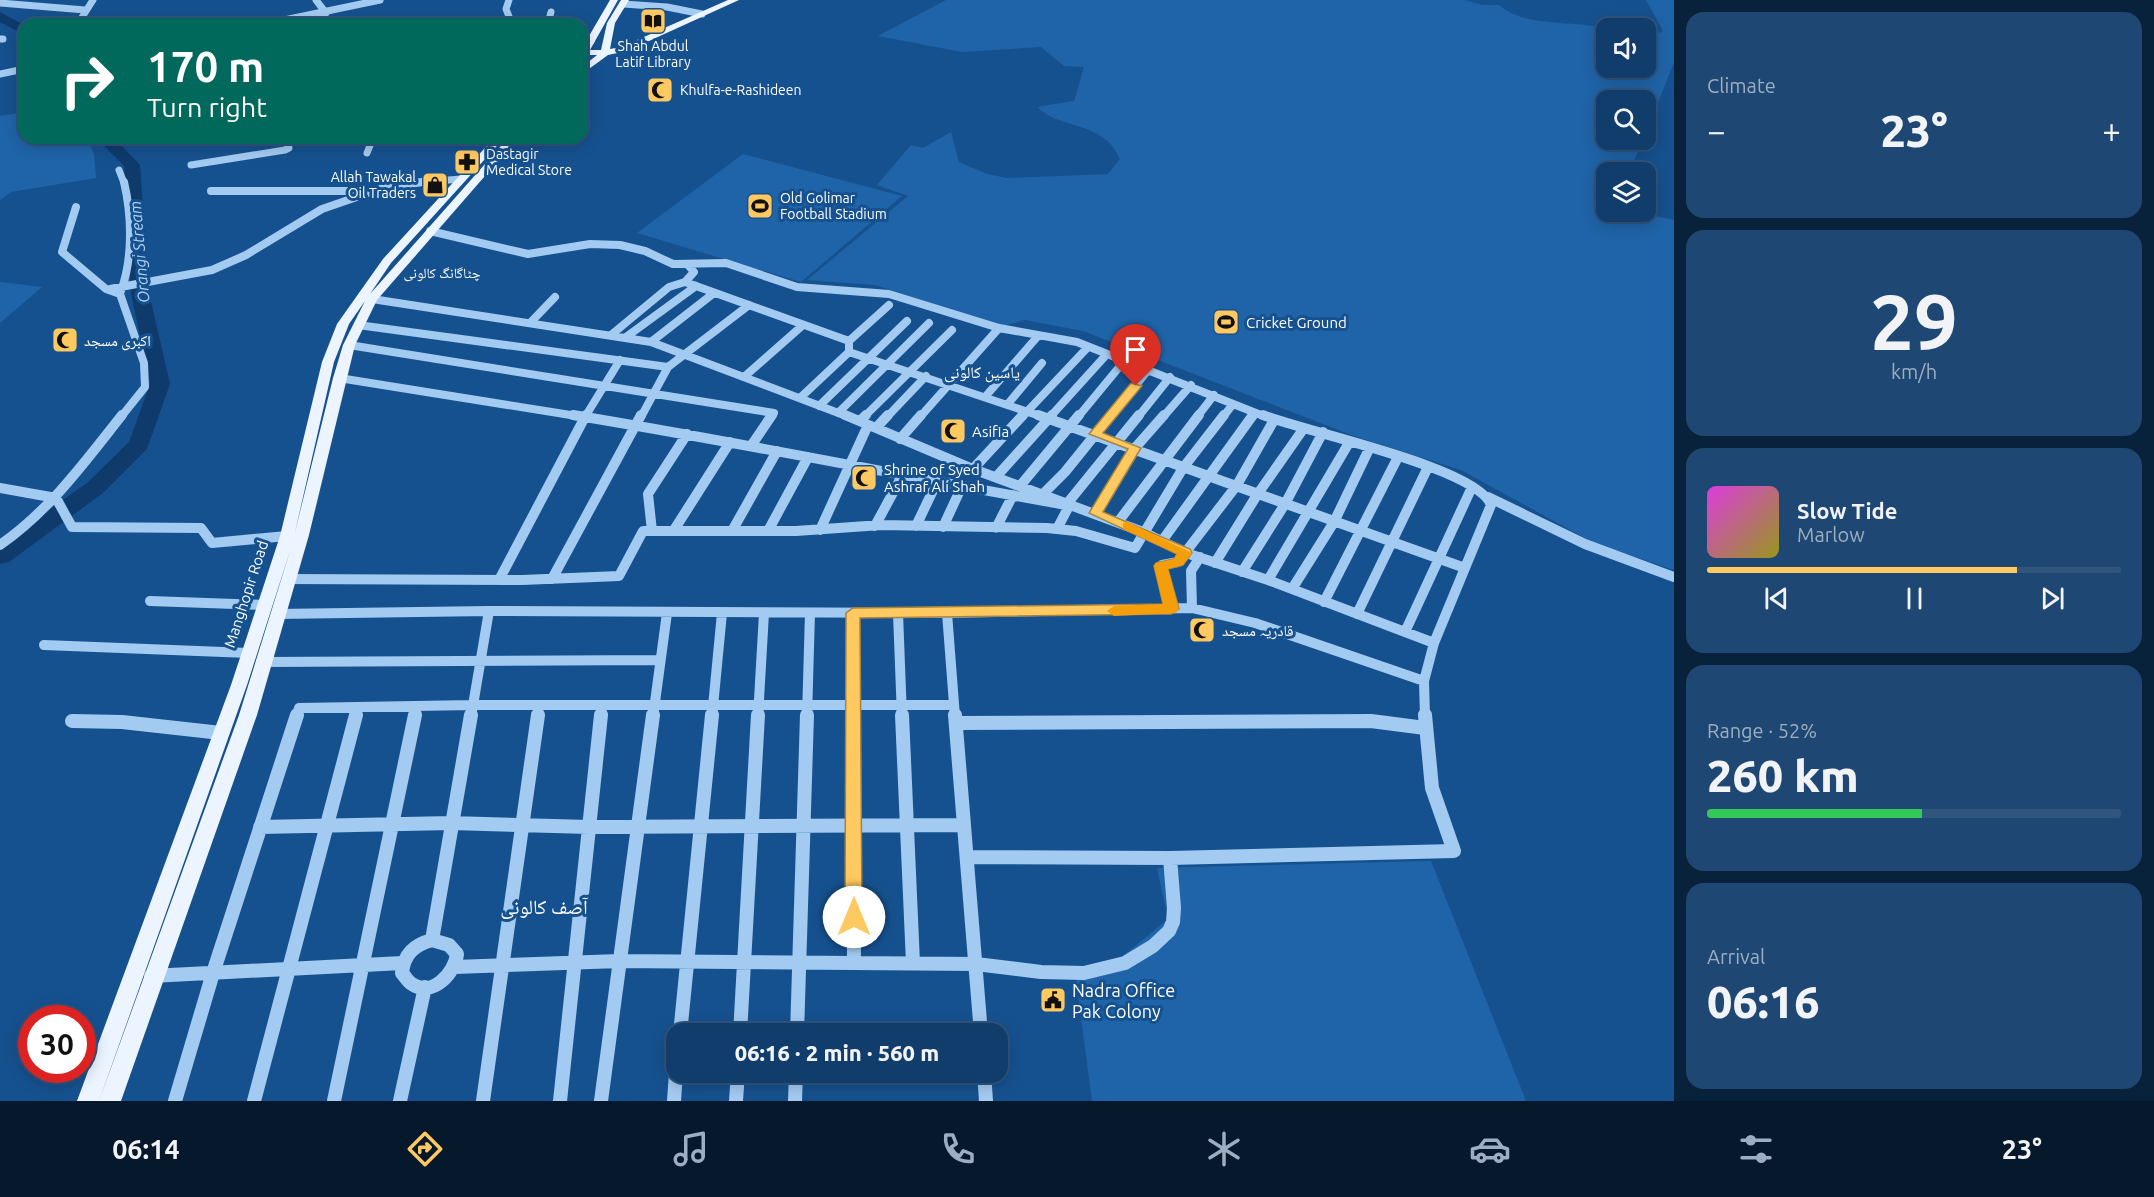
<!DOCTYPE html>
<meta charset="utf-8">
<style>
body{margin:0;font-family:Ubuntu,"Noto Naskh Arabic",sans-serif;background:#1e4873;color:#f1f3f6;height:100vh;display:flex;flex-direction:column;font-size:22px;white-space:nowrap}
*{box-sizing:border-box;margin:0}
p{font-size:20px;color:#9caec1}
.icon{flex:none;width:33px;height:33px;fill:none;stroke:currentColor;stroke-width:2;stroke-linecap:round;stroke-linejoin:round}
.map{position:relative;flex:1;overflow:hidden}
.sheet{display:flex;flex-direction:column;gap:12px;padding:12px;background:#09223b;width:480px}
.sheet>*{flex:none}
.hud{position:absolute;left:18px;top:18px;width:570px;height:126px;border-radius:18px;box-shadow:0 3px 15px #0003,0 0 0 2px #30567e;background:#00695c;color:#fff;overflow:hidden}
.controls{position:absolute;left:1596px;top:18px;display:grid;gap:12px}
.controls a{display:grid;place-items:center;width:60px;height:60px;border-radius:12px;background:#103d6b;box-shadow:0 3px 15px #0003,0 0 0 2px #30567e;font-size:30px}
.speed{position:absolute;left:18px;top:1005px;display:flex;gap:12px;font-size:30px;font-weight:700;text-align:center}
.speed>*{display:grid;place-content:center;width:78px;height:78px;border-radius:50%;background:#103d6b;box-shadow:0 3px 15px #0003,0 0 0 2px #30567e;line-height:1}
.speed .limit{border:9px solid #d22;background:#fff;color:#111}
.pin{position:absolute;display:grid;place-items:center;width:51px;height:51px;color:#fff;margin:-62px -26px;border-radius:50% 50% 50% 0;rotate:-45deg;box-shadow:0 0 6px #0007}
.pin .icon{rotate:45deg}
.me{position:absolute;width:66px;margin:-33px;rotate:0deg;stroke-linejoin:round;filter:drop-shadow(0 0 4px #0008)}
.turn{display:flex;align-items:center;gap:21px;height:126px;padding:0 30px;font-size:27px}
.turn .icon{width:78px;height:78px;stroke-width:2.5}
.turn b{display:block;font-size:42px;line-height:51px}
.big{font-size:45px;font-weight:800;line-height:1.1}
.sheet .card{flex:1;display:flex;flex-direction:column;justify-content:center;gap:9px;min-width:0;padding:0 21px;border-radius:18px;background:#1e4873}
.sheet .dial{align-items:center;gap:0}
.dial b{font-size:78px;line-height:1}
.song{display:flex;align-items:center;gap:18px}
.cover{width:72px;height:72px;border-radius:9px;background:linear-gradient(135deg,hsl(300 70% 55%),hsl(60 70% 35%))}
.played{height:6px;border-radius:3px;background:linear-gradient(90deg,#ffc961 75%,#30567e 75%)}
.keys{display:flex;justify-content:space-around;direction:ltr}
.heat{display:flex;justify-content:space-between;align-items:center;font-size:33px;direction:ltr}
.charge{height:9px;border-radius:4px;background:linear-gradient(90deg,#34c759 52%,#30567e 0)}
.trip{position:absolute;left:666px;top:1023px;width:342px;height:60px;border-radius:18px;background:#103d6b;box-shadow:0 3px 15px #0003,0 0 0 2px #30567e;font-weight:800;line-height:60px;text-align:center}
.dock{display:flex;height:96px;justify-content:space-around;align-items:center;background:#06182b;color:#9caec1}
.dock .icon{width:42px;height:42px}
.dock .selected{color:#ffc961}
.dock b{font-size:27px;color:#f1f3f6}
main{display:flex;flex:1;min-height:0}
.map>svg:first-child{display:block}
.green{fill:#1f64a8}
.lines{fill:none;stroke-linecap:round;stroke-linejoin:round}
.river{fill:#0e3b6c;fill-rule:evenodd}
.minor-far3{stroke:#a3caf0;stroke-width:7}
.minor-far2{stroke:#a3caf0;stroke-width:8}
.minor-far1{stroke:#a3caf0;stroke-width:10}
.minor{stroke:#a3caf0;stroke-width:14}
.major{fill:#ebf4ff;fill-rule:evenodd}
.route{fill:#ffc961;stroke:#a6833f;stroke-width:1.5}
.slow{fill:#f59e0b}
.labels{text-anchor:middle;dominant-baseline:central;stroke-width:6;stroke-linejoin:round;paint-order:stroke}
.far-poi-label{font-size:14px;fill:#fff;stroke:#16518f;text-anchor:start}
.far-neighbourhood-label{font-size:14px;fill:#fff;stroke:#16518f}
.poi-label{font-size:15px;fill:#fff;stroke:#16518f;text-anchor:start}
.street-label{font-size:15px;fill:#fff;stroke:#16518f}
.water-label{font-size:16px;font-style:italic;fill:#aed3f7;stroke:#16518f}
.neighbourhood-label{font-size:16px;fill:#fff;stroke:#16518f}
.near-poi-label{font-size:18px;fill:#fff;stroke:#16518f;text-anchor:start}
.near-neighbourhood-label{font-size:20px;fill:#fff;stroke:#16518f}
</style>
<main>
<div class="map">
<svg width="1674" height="1101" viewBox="0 0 1674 1101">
<rect width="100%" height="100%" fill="#16518f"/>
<path class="green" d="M946,0H1465L1482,5H1499C1527,29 1574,19 1606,29V68H1646V38L1663,31L1646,0H1674V62L1646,133V100H1606V140H1643L1629,172H1606V212H1636L1674,220V570L1594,543L1461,470L1354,436L1083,331L1025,320L1003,326L875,285L807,280L908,196L877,185L911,145L923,148L951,132L959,162L987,174L1007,178L1108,174L1120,159C1102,119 1064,132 1037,107L1074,101L1084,67L1064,66L1041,47L962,52L878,36Z
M24,112V138H87L94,154L96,178L11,192L0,200V116Z
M743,154L902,196L801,282L637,233Z
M0,282L42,287L0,323Z
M1431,861L1526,1101H1092L1076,979L1123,956L1168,919L1157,868Z"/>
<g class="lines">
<path class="river" d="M0,12L24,25V35L0,22Z
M102,138H118L119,143L140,165L149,293L170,384L147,449L103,493L9,562L0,564V544L87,483L129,442L150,384L131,293L124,166L105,147Z"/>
<path class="minor-far3" d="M509,0L506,9L512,24
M0,3L85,10
M623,4L667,7L702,14
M85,24L81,19L93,0
M265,24L380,0
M310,24L326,13L316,0
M548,24L551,12
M0,39H3
M582,41H591
M0,74L24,69
M367,153L373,138
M191,165L285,150L289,148L287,138
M119,170L124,183
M412,183L461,179"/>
<path class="minor-far2" d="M211,191H361
M76,207L62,252L106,289L120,294L144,363L145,387L121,417
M430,231L528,254L590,244L620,245L645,251L673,264L726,263L797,287L889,294L999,328L1077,342L1266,417
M688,265L694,272L685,282L849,341
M110,289L212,270L246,255L322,209L380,189L422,182
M121,291C133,258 132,216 124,182
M372,299L651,342L849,417
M889,305L849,341V352L1043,417
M531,322L555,297
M358,325L668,367
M611,335L669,287L685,282
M626,337L696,286
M651,342L714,293
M349,345L774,413L771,417
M744,377L803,325
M339,378L583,417
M985,397L1038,336
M800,398L849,352
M1007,405L1042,363
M819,406L907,321
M838,413L929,323
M585,417L620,360
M641,417L668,367L749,305
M864,417L952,330
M887,417L926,376
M920,417L999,328
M1022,417L1088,347
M1050,417L1107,354
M1078,417L1125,360
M1110,417L1149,369
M1138,417L1170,377
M1163,417L1191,385
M1197,417L1214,395
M1223,417L1233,404
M1252,417L1255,413"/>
<path class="minor-far1" d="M573,415C738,442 902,476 1066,505L1139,415
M845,415L973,469L1143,532L1186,553L1268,580L1434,643
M1038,415L1465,568
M1263,415C1304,432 1477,467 1491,505L1434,643L1424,681L1425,717
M860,421L866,415
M876,428L888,415
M900,439L921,415
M751,446L772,415
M973,469L1023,415
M996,477L1052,415
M1020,486L1079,415
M0,488L56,498L72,527L201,528L212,543L287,536
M1042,495L1065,472L1111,415
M1488,497L1585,544L1674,577
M1095,513L1135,448L1164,415
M1118,522L1199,415
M875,526L902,476
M916,526L937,482
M943,527L962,486
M996,528L1013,495
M1057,529L1069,506
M674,530L730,442
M820,530L868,425
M652,531L648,494L687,434
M732,531L777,451
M768,531L808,457
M1162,541L1253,415
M0,545C50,510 84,463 122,415
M1215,563L1257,495L1304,428
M1242,572L1285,504L1323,432
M288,579L522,580L619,576L643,531H796L881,525L1047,528L1076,531L1135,548L1183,468L1224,415
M552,579L641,415
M499,580L586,415
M1268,580L1350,441
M1292,589L1334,522L1370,447
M150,601L265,605
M1324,602L1398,457
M1192,608L1191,571L1200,557
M1171,609L1162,565L1178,562L1237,485L1274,420
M853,613V717
M898,613L902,717
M947,613L955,717
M277,614L489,611L947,613L1192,608L1255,623L1424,681
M1357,614L1428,467
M1405,632L1472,487
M44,645L249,653
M263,662L660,660
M296,717L299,708L473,705H953
M355,717L358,707
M415,717L417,706
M471,717L489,611
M537,717L539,705
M601,717L602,705
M653,717L667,613
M712,717L722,613
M758,717L764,613
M807,717L810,613"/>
<path class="minor" d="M853,715L854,963
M902,715L913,963
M955,715L981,1034
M72,721L122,722L221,733
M956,723L1371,721L1425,728
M260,827L451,823L589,827L964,825
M967,857L1170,858L1454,851L1432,788L1425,715
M432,940L471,715
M432,940L449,945L457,954C455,973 432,998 412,984C408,982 405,976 402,973C404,954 414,945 432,940Z
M455,967L619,961L976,964L1041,972L1084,973L1125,963L1153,946L1169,931L1173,922L1174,908L1170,858
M151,976L402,963
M680,1034L712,715
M740,1034L758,715
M797,1034L807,715
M984,1072L986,1101
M175,1101L213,973L297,715
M254,1101L356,715
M334,1101L415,715
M400,1101L425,987
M483,1101L538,715
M560,1101L601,715
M601,1101L653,715
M674,1101L676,1072
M736,1101L738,1072
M795,1101L796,1072"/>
<path class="major" d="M610,0H618L590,50H601L607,23L621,0H629L615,23L610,49L621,47L728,0H739L627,51L608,55L582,74V67L597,55H587L582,59V48Z
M494,138H504L391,263L370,294L508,138H518L377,300L355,345L309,535L257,715L121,1101H99L239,715L291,548L247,685L99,1101H77L231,685L280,536L322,362L337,324L383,259ZM365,301L343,345L333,378L295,532L334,362L349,324Z"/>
</g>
<path class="route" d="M1131,383L1142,386L1103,433L1141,448L1103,512L1190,549L1192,553L1183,565L1168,569L1179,609L1171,614L860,618L862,917L860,922L854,924L847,922L845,917L846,613L853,608L1163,604L1154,566L1156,563L1174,559L1177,554L1089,513L1128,449L1089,434Z"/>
<path class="slow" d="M1128,522L1192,553L1183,565L1168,569L1179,609L1176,613L1114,616L1107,611L1114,606L1163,604L1154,566L1156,563L1174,559L1177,554L1123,529V523Z"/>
<defs>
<symbol id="library-square" viewBox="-11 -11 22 22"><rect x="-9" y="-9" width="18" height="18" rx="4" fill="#ffc961" stroke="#16518f"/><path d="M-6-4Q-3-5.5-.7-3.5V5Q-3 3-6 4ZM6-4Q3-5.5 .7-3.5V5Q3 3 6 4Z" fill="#111"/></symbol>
<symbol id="mosque-square" viewBox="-11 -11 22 22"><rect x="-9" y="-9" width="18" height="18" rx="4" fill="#ffc961" stroke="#16518f"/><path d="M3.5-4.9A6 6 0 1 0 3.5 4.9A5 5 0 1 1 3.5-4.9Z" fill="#111"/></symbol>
<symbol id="pharmacy-square" viewBox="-11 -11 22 22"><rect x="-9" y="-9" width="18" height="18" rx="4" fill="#ffc961" stroke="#16518f"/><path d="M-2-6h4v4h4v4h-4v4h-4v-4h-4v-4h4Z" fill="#111"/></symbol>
<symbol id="shop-square" viewBox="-11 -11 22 22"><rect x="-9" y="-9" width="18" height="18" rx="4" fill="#ffc961" stroke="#16518f"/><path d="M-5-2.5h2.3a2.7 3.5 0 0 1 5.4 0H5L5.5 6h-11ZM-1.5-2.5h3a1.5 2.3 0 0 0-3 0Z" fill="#111"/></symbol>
<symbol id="stadium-square" viewBox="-11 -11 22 22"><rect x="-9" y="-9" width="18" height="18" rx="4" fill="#ffc961" stroke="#16518f"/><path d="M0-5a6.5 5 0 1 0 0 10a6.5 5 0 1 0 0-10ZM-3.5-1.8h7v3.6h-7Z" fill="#111"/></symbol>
<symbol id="civic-square" viewBox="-11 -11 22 22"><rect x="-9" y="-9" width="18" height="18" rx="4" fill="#ffc961" stroke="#16518f"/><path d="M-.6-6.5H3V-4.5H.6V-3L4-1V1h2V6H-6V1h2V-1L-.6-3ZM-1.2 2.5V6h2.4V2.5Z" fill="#111"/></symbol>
</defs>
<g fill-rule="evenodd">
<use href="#library-square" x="638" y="6" width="30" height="30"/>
<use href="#mosque-square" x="645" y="75" width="30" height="30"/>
<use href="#pharmacy-square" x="452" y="147" width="30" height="30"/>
<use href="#shop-square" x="420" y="170" width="30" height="30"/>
<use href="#stadium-square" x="745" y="191" width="30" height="30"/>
<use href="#stadium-square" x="1211" y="307" width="30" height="30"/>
<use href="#mosque-square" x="50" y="325" width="30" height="30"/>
<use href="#mosque-square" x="938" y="416" width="30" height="30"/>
<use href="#mosque-square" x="849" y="463" width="30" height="30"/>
<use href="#mosque-square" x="1187" y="615" width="30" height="30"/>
<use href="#civic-square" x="1038" y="985" width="30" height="30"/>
</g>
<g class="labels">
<g class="far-poi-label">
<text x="653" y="46" text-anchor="middle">Shah Abdul<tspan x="653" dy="16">Latif Library</tspan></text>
<text x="680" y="90">Khulfa-e-Rashideen</text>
<text x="486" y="154">Dastagir<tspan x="486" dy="16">Medical Store</tspan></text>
<text x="416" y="177" text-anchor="end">Allah Tawakal<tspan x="416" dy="16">Oil Traders</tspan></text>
<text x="780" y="198">Old Golimar<tspan x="780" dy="16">Football Stadium</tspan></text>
</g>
<g class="far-neighbourhood-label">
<text x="442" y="273">چٹاگانگ کالونی</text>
</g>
<g class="poi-label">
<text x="1246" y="322">Cricket Ground</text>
<text x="84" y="340">اکبری مسجد</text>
<text x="972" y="431">Asifia</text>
<text x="884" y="469">Shrine of Syed<tspan x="884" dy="17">Ashraf Ali Shah</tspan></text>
<text x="1222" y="630">قادریہ مسجد</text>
</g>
<g class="street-label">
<text transform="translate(246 594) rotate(-72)">Manghopir Road</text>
</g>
<g class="water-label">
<text transform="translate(139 252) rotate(-95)">Orangi Stream</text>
</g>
<g class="neighbourhood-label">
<text x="982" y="372">یاسین کالونی</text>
</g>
<g class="near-poi-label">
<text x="1072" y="990">Nadra Office<tspan x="1072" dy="21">Pak Colony</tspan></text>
</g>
<g class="near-neighbourhood-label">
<text x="544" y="906">آصف کالونی</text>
</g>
</g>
</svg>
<div class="controls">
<a><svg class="icon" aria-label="sound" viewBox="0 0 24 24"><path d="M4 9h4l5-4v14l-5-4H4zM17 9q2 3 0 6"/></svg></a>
<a><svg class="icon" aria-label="search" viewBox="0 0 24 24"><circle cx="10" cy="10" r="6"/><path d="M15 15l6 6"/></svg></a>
<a><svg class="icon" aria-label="layers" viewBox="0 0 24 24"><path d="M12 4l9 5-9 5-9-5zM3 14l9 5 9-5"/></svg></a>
</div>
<div class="speed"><div class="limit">30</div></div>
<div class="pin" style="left:1136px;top:386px;background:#d93025"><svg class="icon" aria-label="arrive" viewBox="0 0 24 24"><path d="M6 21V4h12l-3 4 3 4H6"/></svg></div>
<svg class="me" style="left:854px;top:917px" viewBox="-20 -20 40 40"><circle r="19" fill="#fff"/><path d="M0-13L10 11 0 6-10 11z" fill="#ffc961"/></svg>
<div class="trip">06:16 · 2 min · 560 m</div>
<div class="hud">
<div class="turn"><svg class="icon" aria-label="right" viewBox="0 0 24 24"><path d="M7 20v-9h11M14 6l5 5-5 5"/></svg><div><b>170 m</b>Turn right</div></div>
</div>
</div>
<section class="sheet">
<div class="card"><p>Climate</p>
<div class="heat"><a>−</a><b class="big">23°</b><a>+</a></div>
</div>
<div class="card dial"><b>29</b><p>km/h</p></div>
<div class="card">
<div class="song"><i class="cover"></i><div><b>Slow Tide</b><p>Marlow</p></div></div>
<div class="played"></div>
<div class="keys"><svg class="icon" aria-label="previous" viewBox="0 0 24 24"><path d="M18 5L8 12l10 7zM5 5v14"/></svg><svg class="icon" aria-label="pause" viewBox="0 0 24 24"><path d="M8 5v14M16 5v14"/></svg><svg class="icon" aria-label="next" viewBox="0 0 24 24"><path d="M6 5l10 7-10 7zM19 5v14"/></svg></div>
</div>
<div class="card"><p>Range · 52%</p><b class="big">260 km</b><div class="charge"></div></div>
<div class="card"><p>Arrival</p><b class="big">06:16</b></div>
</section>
</main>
<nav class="dock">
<b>06:14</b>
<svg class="icon selected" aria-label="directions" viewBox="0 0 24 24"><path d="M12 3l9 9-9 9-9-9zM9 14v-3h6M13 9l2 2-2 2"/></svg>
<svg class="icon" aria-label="music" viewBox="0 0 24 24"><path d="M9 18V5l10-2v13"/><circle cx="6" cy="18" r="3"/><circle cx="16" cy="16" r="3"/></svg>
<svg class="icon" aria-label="phone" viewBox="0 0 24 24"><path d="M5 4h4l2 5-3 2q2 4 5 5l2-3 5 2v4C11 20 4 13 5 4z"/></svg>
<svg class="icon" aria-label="climate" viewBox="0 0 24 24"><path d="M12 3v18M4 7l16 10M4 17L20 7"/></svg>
<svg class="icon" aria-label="car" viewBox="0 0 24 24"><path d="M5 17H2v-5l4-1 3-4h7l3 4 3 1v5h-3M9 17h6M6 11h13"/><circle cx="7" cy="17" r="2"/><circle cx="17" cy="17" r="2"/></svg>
<svg class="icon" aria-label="filters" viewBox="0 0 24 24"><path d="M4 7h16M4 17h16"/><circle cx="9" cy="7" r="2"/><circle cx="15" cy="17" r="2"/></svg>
<b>23°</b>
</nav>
